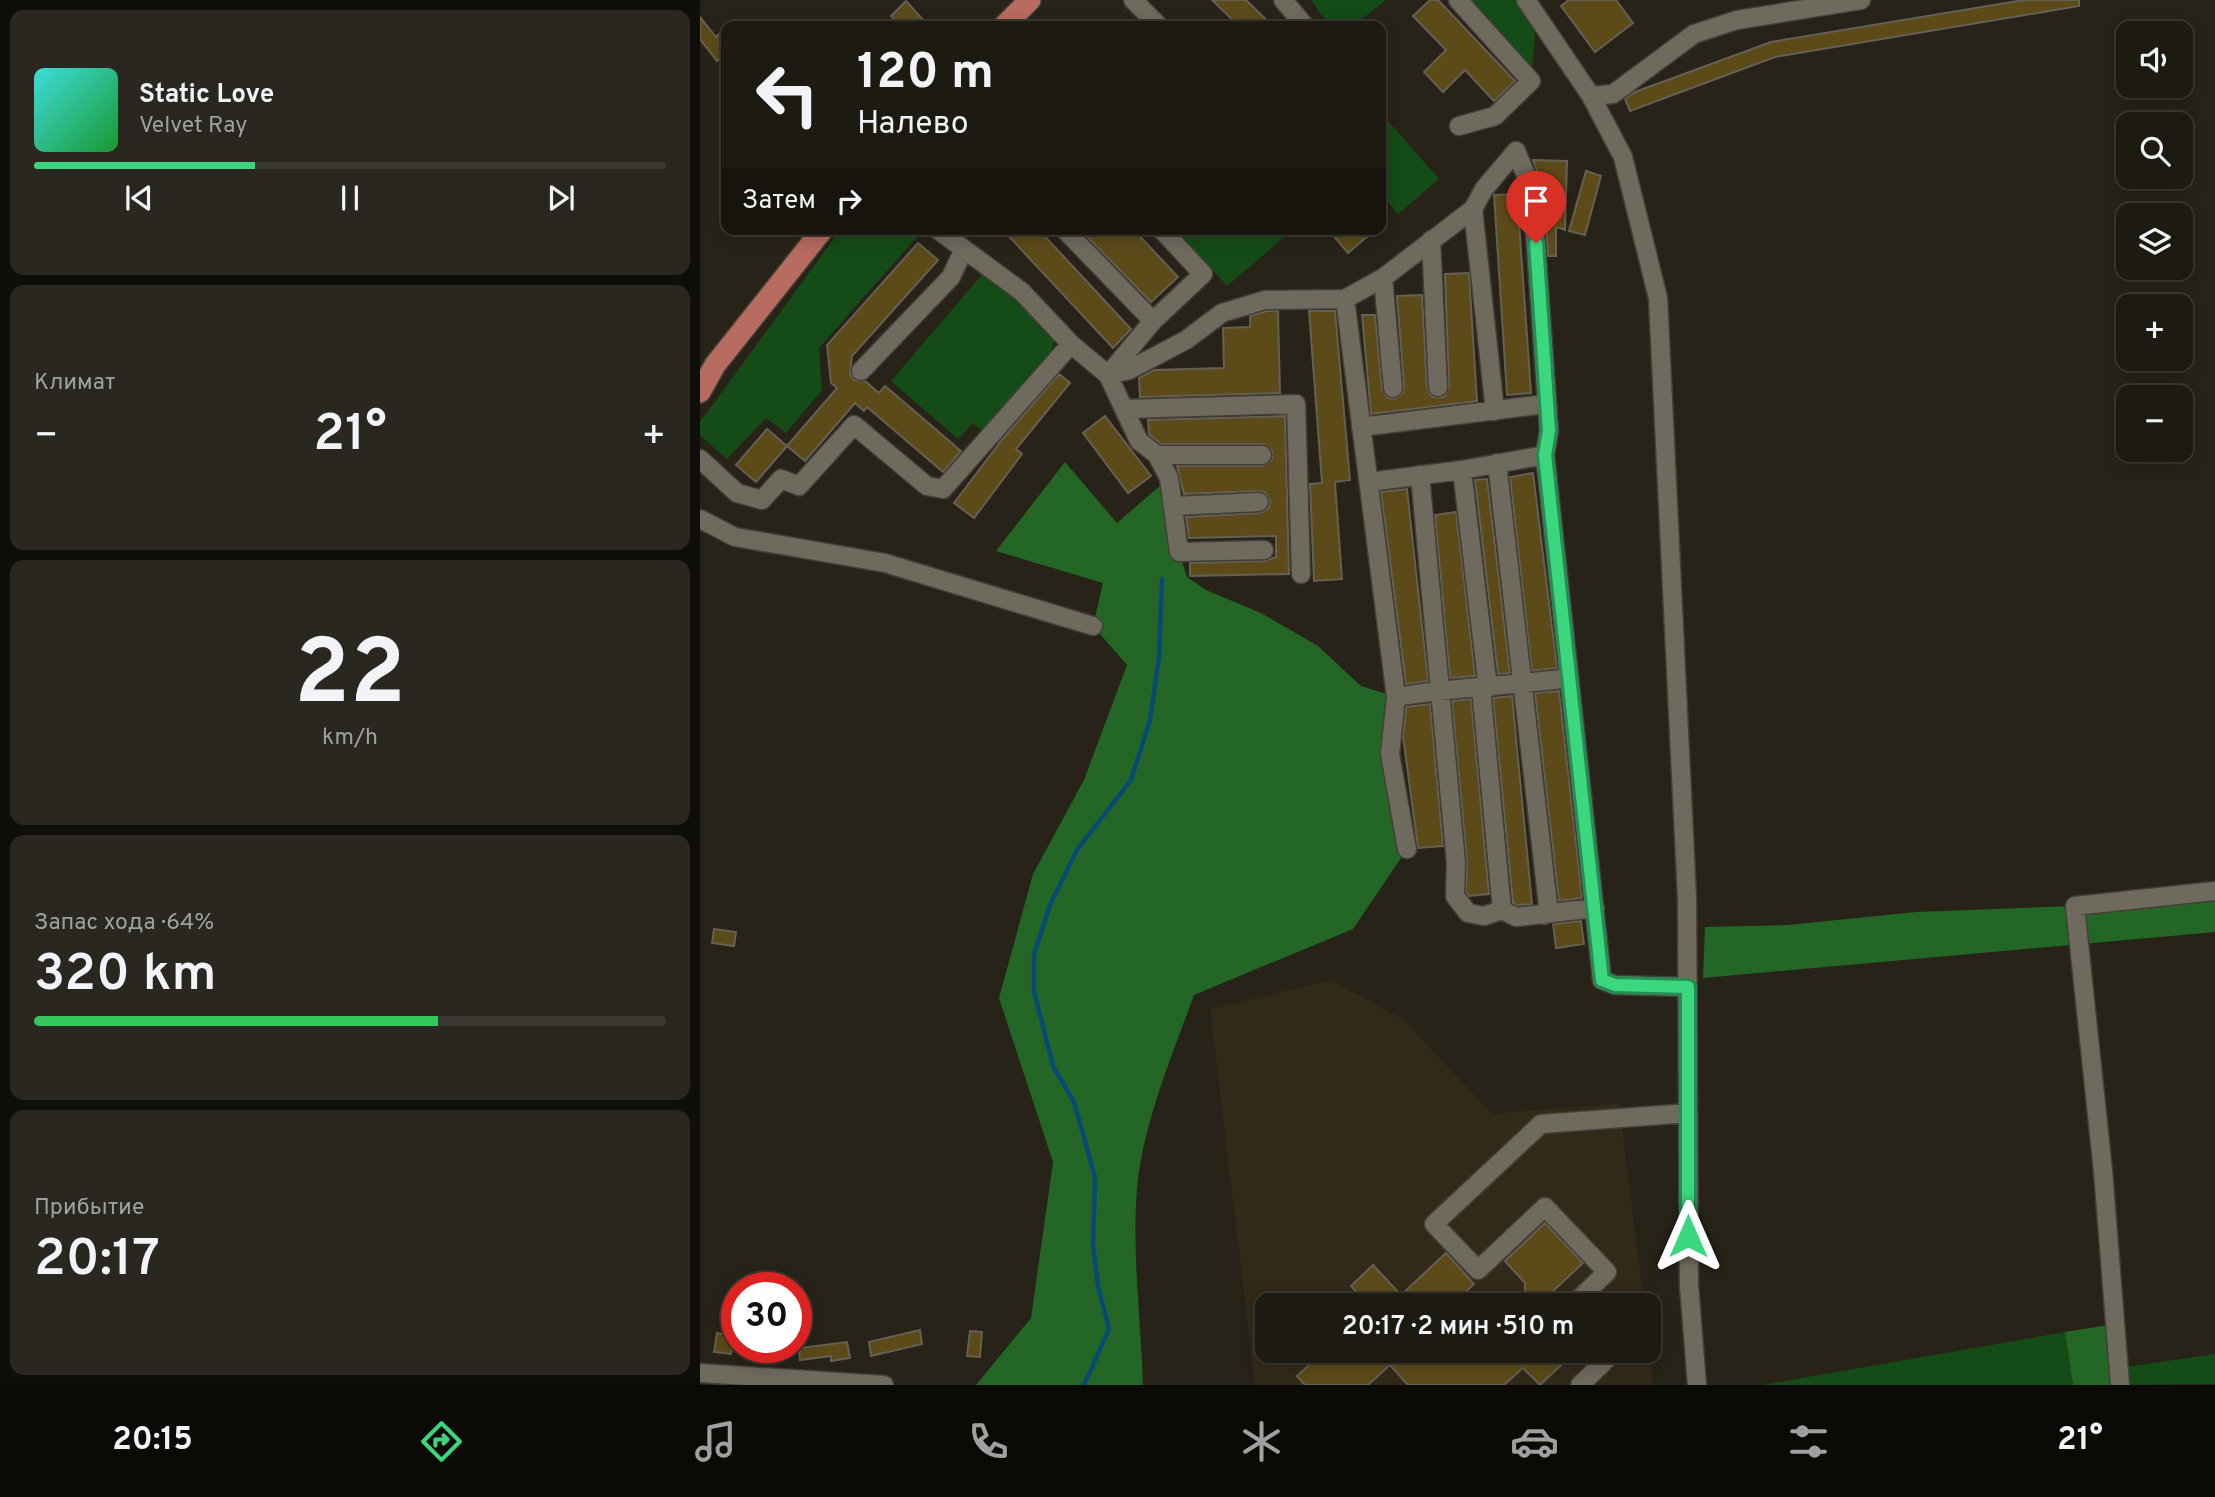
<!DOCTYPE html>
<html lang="ru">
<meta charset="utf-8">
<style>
body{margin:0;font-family:Overpass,sans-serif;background:#2a2720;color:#f1f3f6;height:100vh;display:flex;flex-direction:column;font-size:26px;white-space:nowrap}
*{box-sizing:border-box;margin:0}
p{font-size:23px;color:#a0a19f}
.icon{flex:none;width:38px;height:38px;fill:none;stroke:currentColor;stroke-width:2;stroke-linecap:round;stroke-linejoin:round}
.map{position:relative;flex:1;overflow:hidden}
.details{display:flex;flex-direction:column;gap:10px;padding:10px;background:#100e0a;width:700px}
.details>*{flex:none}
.banner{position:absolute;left:21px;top:21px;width:665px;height:214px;border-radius:14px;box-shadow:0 4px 18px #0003,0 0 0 2px #3b3832;background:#1d1a12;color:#f1f3f6;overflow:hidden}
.tools{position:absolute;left:1416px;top:21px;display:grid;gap:14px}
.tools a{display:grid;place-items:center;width:77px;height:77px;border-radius:14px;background:#1d1a12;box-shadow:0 4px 18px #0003,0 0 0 2px #3b3832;font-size:35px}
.speed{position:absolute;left:21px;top:1272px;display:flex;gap:14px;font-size:35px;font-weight:700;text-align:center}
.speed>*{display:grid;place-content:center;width:91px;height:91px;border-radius:50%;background:#1d1a12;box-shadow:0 4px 18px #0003,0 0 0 2px #3b3832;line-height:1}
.speed .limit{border:10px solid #d22;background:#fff;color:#111}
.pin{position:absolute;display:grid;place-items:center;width:60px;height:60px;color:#fff;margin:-72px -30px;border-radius:50% 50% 50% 0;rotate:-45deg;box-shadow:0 0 7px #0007}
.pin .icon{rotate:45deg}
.me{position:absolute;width:77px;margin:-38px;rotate:0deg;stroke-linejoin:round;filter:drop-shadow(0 0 5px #0008)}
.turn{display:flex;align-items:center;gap:24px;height:147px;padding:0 21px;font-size:32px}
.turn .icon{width:91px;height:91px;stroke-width:2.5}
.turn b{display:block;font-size:49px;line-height:60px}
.then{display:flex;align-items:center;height:66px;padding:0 21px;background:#0003;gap:14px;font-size:26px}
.big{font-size:52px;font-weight:600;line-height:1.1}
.details .card{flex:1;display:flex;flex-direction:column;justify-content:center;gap:10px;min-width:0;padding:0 24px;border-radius:14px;background:#2a2720}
.details .dial{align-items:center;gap:0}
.dial b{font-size:91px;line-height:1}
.song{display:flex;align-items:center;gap:21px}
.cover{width:84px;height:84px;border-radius:10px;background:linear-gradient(135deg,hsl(180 70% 55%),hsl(130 70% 35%))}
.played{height:7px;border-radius:4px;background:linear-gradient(90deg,#3ad77f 35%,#3b3832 35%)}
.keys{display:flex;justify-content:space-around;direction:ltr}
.heat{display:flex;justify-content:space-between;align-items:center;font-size:38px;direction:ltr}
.charge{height:10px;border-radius:5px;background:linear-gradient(90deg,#34c759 64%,#3b3832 0)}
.trip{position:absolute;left:555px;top:1293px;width:406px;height:70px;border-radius:14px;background:#1d1a12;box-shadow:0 4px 18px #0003,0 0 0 2px #3b3832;font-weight:600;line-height:70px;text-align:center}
.dock{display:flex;height:112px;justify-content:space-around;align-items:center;background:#0c0a07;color:#a0a19f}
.dock .icon{width:49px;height:49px}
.dock .current{color:#3ad77f}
.dock b{font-size:32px;color:#f1f3f6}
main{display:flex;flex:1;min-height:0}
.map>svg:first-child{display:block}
.education{fill:#332919}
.green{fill:#144b17}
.forest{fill:#246626}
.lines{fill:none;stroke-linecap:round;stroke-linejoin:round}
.stream{stroke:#094a75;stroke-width:4.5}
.building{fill:#5c4b19;stroke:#656054;stroke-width:2}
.minor-casing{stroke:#444039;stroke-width:21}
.major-casing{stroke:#444039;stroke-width:24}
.minor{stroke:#6f6a5e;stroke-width:18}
.major{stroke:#b86c5f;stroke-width:21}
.route-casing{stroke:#268c53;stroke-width:18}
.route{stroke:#3ad77f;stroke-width:12}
</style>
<main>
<section class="details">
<div class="card">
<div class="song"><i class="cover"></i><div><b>Static Love</b><p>Velvet Ray</p></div></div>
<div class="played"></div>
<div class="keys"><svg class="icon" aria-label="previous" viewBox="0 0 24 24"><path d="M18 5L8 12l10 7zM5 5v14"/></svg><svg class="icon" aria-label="pause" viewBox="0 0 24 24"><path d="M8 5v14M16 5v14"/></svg><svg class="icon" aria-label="next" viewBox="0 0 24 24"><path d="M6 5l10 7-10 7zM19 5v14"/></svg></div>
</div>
<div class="card"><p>Климат</p>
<div class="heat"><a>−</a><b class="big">21°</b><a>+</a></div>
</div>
<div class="card dial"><b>22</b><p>km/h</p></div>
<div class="card"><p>Запас хода · 64%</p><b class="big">320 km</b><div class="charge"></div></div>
<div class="card"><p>Прибытие</p><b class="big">20:17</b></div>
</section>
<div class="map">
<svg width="1515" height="1385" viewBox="0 0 1515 1385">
<rect width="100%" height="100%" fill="#272318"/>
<path class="education" d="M631,980L704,1020L792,1114L919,1103L944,1305L567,1306V1351H948L949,1347L953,1385H555L510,1009Z"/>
<path class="green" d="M611,0H686L653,26H629Z
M758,0H826L835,36L831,81Z
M681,113L739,179L698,214L681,194Z
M141,229H224L119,348L122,390L86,433L66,418L27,459L0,435V422Z
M475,229H594L527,286Z
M285,271L345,324L354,341L352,350L287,435L273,423L258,439L191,381Z
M1365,1332L1373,1385H1062Z
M1515,1354V1384L1420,1385L1419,1368Z"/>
<path class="forest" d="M365,462L417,523L469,478L479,552L487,577L506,590L561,613L618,646L661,686L696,697L690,754L707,849L653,929L494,995C474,1050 450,1107 440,1165C429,1230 441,1317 443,1385H276L331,1318L353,1162L299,998L333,874L384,780L427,665L393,626L403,583L296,551Z
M1515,891V932L1003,978L1005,927L1088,925L1216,912L1375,906Z
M1415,1324L1420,1385H1373L1365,1332Z"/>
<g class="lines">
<path class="stream" d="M384,1385L409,1329L398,1286L393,1244L395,1177L374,1102L353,1066L334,991V954L350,905L377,850L431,780L450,720L459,658L462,579"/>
</g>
<path class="building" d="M512,0H546L573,26H539Z
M730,0H738L815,81L794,101L765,70L743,92L724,72L746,50L713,16Z
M869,0H916L933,23L895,52L861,6Z
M1324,0H1379V6L1075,57L930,111L925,99L935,92L1071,42Z
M206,1L224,21L218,26H188L195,20L191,16Z
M0,17L16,37L19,34L26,43V54L17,61L0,39Z
M833,160L867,161L865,230L856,227V256H848L843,177L839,176Z
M886,171L901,176L885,235L869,231Z
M817,194L831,393L807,395L794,195Z
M302,229H338L431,329L413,348Z
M380,229H433L478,277L451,302Z
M637,229H676L648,253L632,234Z
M218,243L238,260L152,356L150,374L154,380L165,381L179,393L185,386L261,451L243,472L167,407L164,411L155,403L105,461L87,446L137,388L131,383L127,345Z
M769,273L777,401L671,414L662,315H675L682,390L688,398L695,399L703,393L704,387L697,296L722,295L727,388L732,397H744L749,386L745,274Z
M567,311H578L580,393L440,397L439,378L454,370L524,368L523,328L550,327V316Z
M609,311H635L650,480L635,482L642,579L614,581L610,484L622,483Z
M359,374L370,383L316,449L322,454L274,518L254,503L301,441Z
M405,416L451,476L428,493L383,433Z
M585,416L589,574L490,576V563L564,561L576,557V536L489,538L486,517L560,513L569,508L570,501L565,492L558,491L484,494L477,466H563L572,460V450L562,444H461L449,434L448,420Z
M67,429L87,446L56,482L36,465Z
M833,473L857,668L832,671L810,477Z
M787,479L810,673L798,674L775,480Z
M707,489L728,681L706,684L681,492Z
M756,512L775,676L750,678L735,515Z
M859,691L882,898L859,901L835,693Z
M812,696L832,904L817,905L813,903L793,698Z
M771,699L789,894L769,896L766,892L767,862L752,701Z
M730,704L743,846L718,848L703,736L706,707Z
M881,921L884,944L856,948L853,924Z
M14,929L36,932L34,946L12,943Z
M845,1223L883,1263L837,1306H825V1283L805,1261Z
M746,1253L774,1284L751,1306H669L651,1286L673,1265L701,1295Z
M220,1330L222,1344L171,1356L169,1342Z
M270,1331L282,1332L280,1357L267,1356Z
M17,1333L34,1336L31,1354L14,1352Z
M147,1342L150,1358L131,1361V1356L100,1360L99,1348Z
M624,1351H876L840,1385L823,1368L804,1385H708L690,1365L668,1385H605L597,1376Z"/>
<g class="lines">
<defs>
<path id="minor" d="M433,0L459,26
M583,0L605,26
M758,0L831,81L795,116L759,126
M826,0L891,96L923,157L958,298L987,898L989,1285L997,1385
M891,96L913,94L994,34L1037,20L1161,0
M773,209L795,411
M237,229L322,292L371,344L408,375L439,441L457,455L469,478L479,552L564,550
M364,229L453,321L408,375
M731,240L738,387
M683,278L693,388
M645,299L696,697L690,754L707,849
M453,321L503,274L461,229
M161,371L251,277L264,249
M408,375L429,370L486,340L522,313L565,300L645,299L683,278L773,209L784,189L816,151L832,190L849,431L845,455L902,980L915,985L987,987
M425,409L596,404L601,574
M661,427L845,404
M457,455H562
M0,459L37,493L62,500L81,479L99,486L154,425L227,486L243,489L371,344
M797,463L848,905L844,915
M762,470L788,688
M720,475L756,863L755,896L768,913L784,916L802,910L816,917L895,908
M669,482L762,470L845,455
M474,506L559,502
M0,519L35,537L185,563L393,626
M781,688L802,910
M696,697C753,687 811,686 869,678
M872,1306L907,1272L845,1207L778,1270L734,1224L841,1124L988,1113
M0,1373L184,1385
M880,1385L908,1358L901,1351
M1420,1385L1403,1171L1375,906L1515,891"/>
<path id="major" d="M304,26L330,0
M0,392L15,365L123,229"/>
</defs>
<use href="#minor" class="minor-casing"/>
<use href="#major" class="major-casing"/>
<use href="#minor" class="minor"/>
<use href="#major" class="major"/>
</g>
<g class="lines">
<defs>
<path id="route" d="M836,243L849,431L845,455L902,980L915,985L988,987V1236"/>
</defs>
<use href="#route" class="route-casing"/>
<use href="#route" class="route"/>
</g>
</svg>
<div class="tools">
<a><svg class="icon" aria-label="sound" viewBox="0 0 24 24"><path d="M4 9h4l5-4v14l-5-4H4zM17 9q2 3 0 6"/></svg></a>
<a><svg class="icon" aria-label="search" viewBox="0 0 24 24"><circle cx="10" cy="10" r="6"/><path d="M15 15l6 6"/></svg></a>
<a><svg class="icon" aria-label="layers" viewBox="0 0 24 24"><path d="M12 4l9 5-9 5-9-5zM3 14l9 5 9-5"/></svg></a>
<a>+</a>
<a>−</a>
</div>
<div class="speed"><div class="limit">30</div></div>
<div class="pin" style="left:836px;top:243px;background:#d93025"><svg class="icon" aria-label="arrive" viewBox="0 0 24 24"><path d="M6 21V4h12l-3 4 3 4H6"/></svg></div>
<svg class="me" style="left:988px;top:1236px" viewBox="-20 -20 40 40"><path d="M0-17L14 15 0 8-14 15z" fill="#3ad77f" stroke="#fff" stroke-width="4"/></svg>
<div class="trip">20:17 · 2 мин · 510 m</div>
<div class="banner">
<div class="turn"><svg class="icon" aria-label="left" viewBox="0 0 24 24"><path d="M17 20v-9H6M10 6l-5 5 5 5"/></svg><div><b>120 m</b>Налево</div></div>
<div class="then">Затем<svg class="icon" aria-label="right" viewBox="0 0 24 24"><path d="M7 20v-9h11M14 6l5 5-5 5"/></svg></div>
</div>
</div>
</main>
<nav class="dock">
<b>20:15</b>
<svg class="icon current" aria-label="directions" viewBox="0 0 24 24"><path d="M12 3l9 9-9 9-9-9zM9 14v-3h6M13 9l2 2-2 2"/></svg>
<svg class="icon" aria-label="music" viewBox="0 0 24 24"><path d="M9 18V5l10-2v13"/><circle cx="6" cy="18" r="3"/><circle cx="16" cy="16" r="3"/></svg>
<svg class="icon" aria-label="phone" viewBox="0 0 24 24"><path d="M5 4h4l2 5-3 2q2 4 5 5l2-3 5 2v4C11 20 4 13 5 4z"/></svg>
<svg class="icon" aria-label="climate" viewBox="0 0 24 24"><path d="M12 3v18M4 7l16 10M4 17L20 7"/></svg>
<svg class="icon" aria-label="car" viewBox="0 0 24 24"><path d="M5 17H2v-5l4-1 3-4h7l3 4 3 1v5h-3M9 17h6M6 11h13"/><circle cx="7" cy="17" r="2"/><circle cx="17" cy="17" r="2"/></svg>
<svg class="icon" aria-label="filters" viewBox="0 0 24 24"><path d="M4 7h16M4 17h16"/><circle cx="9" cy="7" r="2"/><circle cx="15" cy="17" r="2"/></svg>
<b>21°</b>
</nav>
